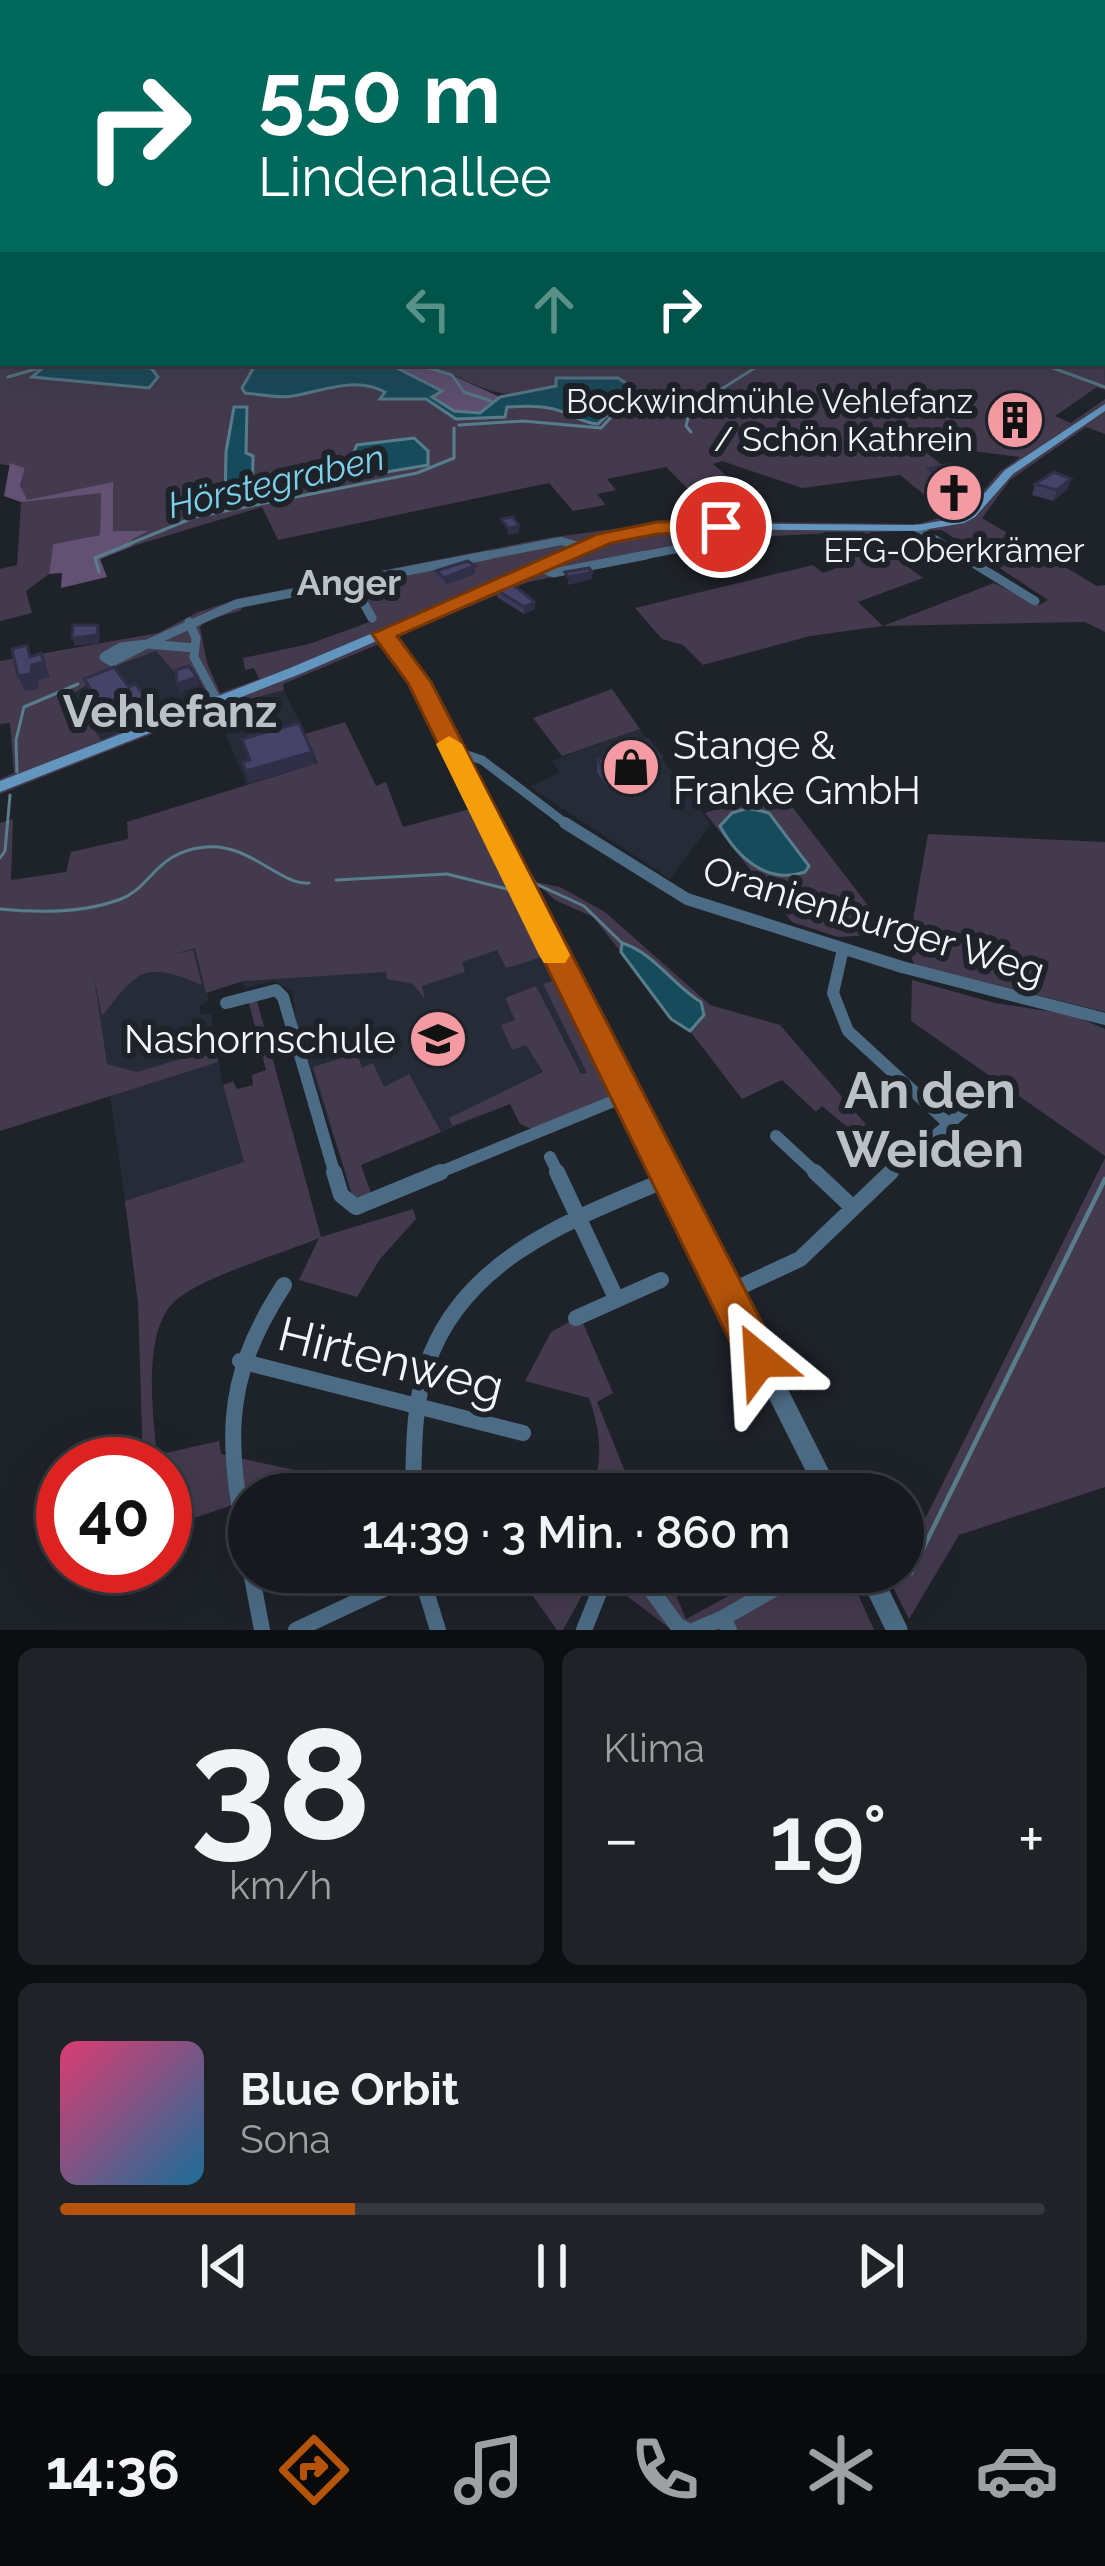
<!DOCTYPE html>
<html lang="de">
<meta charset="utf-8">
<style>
body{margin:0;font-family:Raleway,sans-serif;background:#1f2328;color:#f1f3f6;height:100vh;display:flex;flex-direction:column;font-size:45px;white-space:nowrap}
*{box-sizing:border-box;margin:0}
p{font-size:39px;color:#9ea1a4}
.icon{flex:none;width:66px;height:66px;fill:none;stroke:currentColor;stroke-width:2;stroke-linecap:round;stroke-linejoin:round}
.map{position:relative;height:1630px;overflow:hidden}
.sheet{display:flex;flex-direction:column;gap:18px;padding:18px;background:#0c0e11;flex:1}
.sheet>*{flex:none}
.top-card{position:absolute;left:0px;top:0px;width:1107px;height:366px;box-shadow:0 12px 48px #0002,0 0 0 3px #35383d;background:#00695c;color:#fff;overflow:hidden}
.speed{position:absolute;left:36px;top:1437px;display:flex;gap:24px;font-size:60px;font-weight:700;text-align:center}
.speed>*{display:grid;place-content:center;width:156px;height:156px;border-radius:50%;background:#161a1f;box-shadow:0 12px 48px #0002,0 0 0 3px #35383d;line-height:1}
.speed .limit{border:18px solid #d22;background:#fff;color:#111}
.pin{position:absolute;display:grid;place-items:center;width:102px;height:102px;color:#fff;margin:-51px;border:6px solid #fff;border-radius:50%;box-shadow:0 3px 12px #0007}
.me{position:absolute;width:132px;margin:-66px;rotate:333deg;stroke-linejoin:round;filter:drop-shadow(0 0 9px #0008)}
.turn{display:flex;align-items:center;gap:42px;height:252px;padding:0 60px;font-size:54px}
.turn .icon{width:156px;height:156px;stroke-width:2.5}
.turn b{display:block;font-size:84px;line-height:102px}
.lanes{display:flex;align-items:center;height:114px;padding:0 60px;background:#0003;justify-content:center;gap:60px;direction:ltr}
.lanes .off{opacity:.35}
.big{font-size:90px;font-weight:600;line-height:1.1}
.sheet .widget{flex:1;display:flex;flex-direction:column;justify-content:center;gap:18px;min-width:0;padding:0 42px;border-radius:18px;background:#1f2328}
.sheet .dial{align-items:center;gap:0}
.dial b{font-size:156px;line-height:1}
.song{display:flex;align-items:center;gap:36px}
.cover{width:144px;height:144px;border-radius:18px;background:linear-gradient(135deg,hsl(340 70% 55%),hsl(200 70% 35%))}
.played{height:12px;border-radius:6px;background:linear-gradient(90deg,#b45309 30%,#35383d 30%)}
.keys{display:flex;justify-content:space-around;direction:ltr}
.heat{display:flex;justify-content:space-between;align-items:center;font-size:66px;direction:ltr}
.sheet .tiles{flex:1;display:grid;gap:18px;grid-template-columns:1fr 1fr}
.widget:last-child{grid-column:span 2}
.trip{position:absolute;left:228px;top:1473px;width:696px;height:120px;border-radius:60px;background:#161a1f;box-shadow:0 12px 48px #0002,0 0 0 3px #35383d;font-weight:600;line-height:120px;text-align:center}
.tab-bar{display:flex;height:192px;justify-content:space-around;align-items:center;background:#090a0c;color:#9ea1a4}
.tab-bar .icon{width:84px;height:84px}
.tab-bar .selected{color:#b45309}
.tab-bar b{font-size:54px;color:#f1f3f6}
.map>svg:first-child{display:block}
.built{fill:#252b37}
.green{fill:#443a4e;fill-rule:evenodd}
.forest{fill:#635174}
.water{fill:#154b5b;stroke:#587e8b;stroke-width:3}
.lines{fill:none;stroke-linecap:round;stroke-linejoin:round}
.stream-far1{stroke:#587e8b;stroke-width:3}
.stream{stroke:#587e8b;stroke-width:4.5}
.minor-far3{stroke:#4c6c85;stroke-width:8}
.minor-far2{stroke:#4c6c85;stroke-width:9}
.minor-far1{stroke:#4c6c85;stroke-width:12}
.minor{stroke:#4c6c85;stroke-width:16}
.tertiary-far2{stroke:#4c6c85;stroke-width:12}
.tertiary-far1{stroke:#4c6c85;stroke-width:15}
.tertiary{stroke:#4c6c85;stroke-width:21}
.secondary{fill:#6296be;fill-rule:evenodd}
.wall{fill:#3b3a59}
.shaded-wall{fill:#302f48}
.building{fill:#454367;stroke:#302f48;stroke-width:3}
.route{fill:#b45309;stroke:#753606;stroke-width:3}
.slow{fill:#f59e0b}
.labels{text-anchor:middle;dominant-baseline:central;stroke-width:12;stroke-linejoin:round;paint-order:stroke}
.far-poi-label{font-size:33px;fill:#f3f5fa;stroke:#1e2229;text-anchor:end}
.far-water-label{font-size:36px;font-style:italic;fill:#7cd1ec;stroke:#1e2229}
.far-neighbourhood-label{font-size:36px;font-weight:bold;fill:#bbc0c9;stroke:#1e2229}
.poi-label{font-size:39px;fill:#f3f5fa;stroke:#1e2229;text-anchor:start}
.street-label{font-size:39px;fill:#f3f5fa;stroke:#1e2229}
.quarter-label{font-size:45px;font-weight:bold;fill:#bbc0c9;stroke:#1e2229}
.near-street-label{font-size:48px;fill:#f3f5fa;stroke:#1e2229}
.near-neighbourhood-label{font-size:51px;font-weight:bold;fill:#bbc0c9;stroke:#1e2229}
</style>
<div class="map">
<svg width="1105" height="1630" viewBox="0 0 1105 1630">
<rect width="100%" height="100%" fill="#1e2229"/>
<path class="built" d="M156,651L194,671L208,696L101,740L71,696L119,665Z
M284,690L319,763L247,785L215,709Z
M640,729L711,824L670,879L530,787L560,772L551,761Z
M158,919L490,927L531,960L542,957L553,981L544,984L599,1094L510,1104L361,1165L354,1201L296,1022L292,991L274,981L245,988L242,982L207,992L208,1000L200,1006L201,1014H211L223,1085L244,1162L125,1201L92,967Z"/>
<path class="green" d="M0,329L3,363H48L36,369L149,387L118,363H249L255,367L243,387L374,386L393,400L426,399L456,419C474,415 493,408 511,406C562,403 577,425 630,398L618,378H557V386C502,408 475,382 425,363H1104V337L1105,390L1097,387L1055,416L1071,423L1105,399V434L1086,427L1010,480L982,518L1097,586L1105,585V632L1085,622L883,626L810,636L703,665L683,645L662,639L635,608L813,565L823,573L856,561L834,533L753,537L528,582L283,684L284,690L215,709L0,794V779L14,773L10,723L0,724V661L158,633L198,612L241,598L548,538L671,521L918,524L949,515L900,475L802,488L722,461L713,464L731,480L687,488L666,467L607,479L616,490L597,494L606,505L573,511L549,483L278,540L262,507L133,546L130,540L145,532L113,531L112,483L33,499L101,492L100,535L53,544L49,574L26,591L32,613L0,621V569L17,565L21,502L26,501L20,484L25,468L0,464ZM247,408L246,453L253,456L252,501L225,503L226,452ZM956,449L1019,457V458L999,472L980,495L927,453ZM942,530L1048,600L1039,605L994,583L883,626L858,602L923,578L885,550L874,532ZM357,586L375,620L309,644L243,658L245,670L254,668L259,679L220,693L207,663L200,627L206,620L240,611L245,604L314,589ZM156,651L178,676L194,671L208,696L101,740L71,695L119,665Z
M612,689L640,729L562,756L533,718Z
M345,722L376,786L386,782L403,827L470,809L542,957L506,968L497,950L462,962L465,972L422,986L425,999L413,984L387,979L386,972L243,981L206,993L195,948L174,954L193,950L202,985C144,960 138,970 102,1016L94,977L107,1064L137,1072L191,1056L212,1029L218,1062L0,1131V823L13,819L11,880L66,872L71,852L128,839L127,822L318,763L305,734Z
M782,789L787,800L890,934L838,937L792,922L705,813ZM769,813L808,866L805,872L768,873L731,847Z
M928,834L1105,842V1012L914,964L908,948Z
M535,882L560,887L605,912L710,1005L780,1025L882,1143L866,1159L855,1149L866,1143L822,1106L816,1112L782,1080L742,1099L690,1031L704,1015L701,1002C672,984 653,959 622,944L621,952L593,917L555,900Z
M912,980L995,1003L1073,1015L1105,1029V1156L911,1021Z
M553,981L613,1095L534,1130L520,1124L510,1104L452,1126L449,1118L543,1072L526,1045L512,1050L501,1025L515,1020L505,998L536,986L581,1074L587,1073L543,984Z
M257,1001L321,1237L413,1209L416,1219L380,1259L357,1297L299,1280L319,1238C282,1254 200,1277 174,1302C142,1332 153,1416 157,1455L219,1441L221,1454L392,1491L249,1494V1506L247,1500L165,1528V1464H143L138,1303L125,1201L244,1162L223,1085L233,1081L237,1089L253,1085L252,1075L266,1070L249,1003Z
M357,1053L362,1068L373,1063L384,1087L409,1074L441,1132L361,1165L372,1196L354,1201L313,1067Z
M1105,1158V1487L959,1535L909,1619L892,1585L903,1572V1563Z
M580,1316L613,1393L597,1402L634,1494H592C603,1459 601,1432 589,1398L525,1381L551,1332Z
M522,1572H666L686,1619L773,1572H848L874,1630H672L595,1572L563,1630H557L523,1582Z"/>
<path class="forest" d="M387,363H425L500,397L480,413L454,411L431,397L440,392Z
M10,463L25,468L20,485L27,500L113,482V531H148L131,540L133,546L100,559L107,577L61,588L62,573L49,574L53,544L100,535L101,493L21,502L4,496Z"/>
<path class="water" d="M48,363L151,368L158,377L149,388L32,377Z
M249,363H355L358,367L387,363L442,391L432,397L454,411L480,413L500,397L556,386V378H618L635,389C628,403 609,411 598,424C578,422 568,411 549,408C536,405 521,406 507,407L505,417L456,419L426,399H380L385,392C354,376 323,391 293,396C279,399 260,394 245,393L242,388L254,367Z
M234,407H247L246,453L253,456L252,501L225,504L226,452Z
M414,438L428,451V465L314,484L351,459L357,445Z
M748,808L769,813L809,866L805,872C767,885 737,857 720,826L732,813Z
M622,943C654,953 673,985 701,1002L704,1015L690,1031L671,1019L621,952Z"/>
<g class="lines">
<path class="stream-far1" d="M413,363L452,375L464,392L491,401
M1039,363L1105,387
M8,377L36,369
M689,414L686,426L691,432
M459,425L523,421L601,428L618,410L693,407L761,364
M99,572L95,558L195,517L417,473L454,458V428
M17,772L16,740L24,707L78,684
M500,825L536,884L584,906L622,943
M0,858L5,851L10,795
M336,880L447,874L507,889
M0,909C38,913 84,913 121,899C151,888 156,851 206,847C250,843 281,886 309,883"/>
<path class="stream" d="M911,1573L1105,1179"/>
<path class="minor-far3" d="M917,528L965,558
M474,558L561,541L583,547
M631,558L748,535L755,527"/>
<path class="minor-far2" d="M960,555L1035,601
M537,566L553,573L646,555
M353,584L372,618
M189,622L196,638L194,657L218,702
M147,644L195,648
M147,644L112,662L104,657L121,647Z
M147,644L236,604L489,555
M452,750L482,760L569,826"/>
<path class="minor-far1" d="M565,823L687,899L902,967L1105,1019
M843,949L833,993L848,1031L949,1124L888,1175
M226,1003L276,990L283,997L335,1175
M949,1124L971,1104
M776,1136L818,1175
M550,1157L559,1175
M433,1175L626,1096"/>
<path class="minor" d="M334,1172L341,1195L356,1207L441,1172
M557,1172L616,1298
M815,1172L851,1206
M729,1292L800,1259L891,1172
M576,1318L661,1280
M240,1361L523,1433
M413,1494C414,1451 413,1406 427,1365C463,1258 573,1219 668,1179
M249,1561C228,1447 218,1386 284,1285
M251,1572L262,1630
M420,1572L438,1630
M638,1572L677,1625L686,1630
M296,1630L420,1572
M584,1630L602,1585
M695,1630L723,1618
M729,1630L723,1618L804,1572"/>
<path class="tertiary-far2" d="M383,634L419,682L492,826"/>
<path class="tertiary-far1" d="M490,823L668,1175"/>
<path class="tertiary" d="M667,1172L829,1494
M869,1572L897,1630"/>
<path class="secondary" d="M1105,404V411L1013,474L975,517L964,523L917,531L687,529L609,541L300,674L0,792V781L290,668L602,536L687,523L917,525L957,518L967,513L1005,470Z"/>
</g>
<path class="wall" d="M929,469L972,481L968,505L948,509L939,502L942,492L926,480Z
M1071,479L1067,490L1053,501L1032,495L1035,484Z
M436,571L475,574L445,585L437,578Z
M497,590L535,602V609L524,614L497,597Z
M84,679L129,687L146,697L149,708L96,730L84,713L80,701L92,696Z
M604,753L661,757L660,769L606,785L597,772V760L604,758Z"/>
<path class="shaded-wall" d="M1071,479L1067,490L1053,501L1057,490Z
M971,494L968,505L948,509L951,499Z
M519,526V533L508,535V528Z
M475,566V574L445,585L444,578Z
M592,572V579L568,585V577Z
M535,602V609L524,614V607Z
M98,625L100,633L99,643L75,646L72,638Z
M27,645L34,664L41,653L50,677L39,680L38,689L25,691L18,676Z
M197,677L199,685L179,692L177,684Z
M146,697L149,708L96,730L92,718Z
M312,752L315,764L249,783L246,771Z
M661,757L660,769L606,785L607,774Z"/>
<path class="building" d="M950,464L972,481L961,484L971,494L951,499L942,491L954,489L929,469Z
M1054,472L1071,479L1057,490L1035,484Z
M513,517L519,526L508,528L501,519Z
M468,561L475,566L444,578L436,571Z
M589,568L592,572L568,577L565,572Z
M512,584L535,602L524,607L497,590Z
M73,625H98L97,635L72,638Z
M27,645L30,657L41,653L44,662L32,665L31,674L18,676L12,649Z
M189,666L197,677L177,684L176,670Z
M114,667L129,687L135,684L146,697L92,718L80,701L95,695L84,679Z
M299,723L312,752L246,771L243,762L250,760L242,739Z
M648,740L661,757L607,774L597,760L607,757L604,753Z"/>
<linearGradient id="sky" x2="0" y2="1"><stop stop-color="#101317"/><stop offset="0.46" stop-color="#3b4454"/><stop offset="1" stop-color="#3b4454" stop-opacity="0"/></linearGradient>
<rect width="1105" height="422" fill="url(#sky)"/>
<path class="route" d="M721,521L728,522V531L657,534L611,543L397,636L431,682L774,1346L780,1360L774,1374L760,1380L746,1374L408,683L372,634L598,534L657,522Z"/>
<path class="slow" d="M449,736L462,744L570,955L565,963H544L539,955L436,744Z"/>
<defs>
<symbol id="building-disc" viewBox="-11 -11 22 22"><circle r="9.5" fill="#f49aa2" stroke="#1e2229"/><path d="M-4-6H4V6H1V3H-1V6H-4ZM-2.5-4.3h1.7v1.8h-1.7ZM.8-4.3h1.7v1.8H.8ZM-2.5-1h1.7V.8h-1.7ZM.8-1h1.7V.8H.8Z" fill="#111"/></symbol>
<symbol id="church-disc" viewBox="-11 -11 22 22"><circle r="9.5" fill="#f49aa2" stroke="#1e2229"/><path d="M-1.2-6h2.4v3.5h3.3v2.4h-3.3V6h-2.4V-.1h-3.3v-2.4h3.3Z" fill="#111"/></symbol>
<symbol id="shop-disc" viewBox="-11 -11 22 22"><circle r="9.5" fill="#f49aa2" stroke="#1e2229"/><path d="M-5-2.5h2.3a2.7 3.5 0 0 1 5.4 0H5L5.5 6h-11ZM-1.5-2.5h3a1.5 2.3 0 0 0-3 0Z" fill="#111"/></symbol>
<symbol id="school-disc" viewBox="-11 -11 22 22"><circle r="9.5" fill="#f49aa2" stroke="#1e2229"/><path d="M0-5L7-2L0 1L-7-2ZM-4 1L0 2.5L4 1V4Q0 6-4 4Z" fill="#111"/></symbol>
</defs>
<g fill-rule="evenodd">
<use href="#building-disc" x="982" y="387" width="66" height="66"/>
<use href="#church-disc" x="921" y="460" width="66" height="66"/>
<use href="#shop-disc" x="598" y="734" width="66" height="66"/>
<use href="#school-disc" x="405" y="1006" width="66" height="66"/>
</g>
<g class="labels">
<g class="far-poi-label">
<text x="973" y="401">Bockwindmühle Vehlefanz<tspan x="973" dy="38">/ Schön Kathrein</tspan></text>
<text x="954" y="550" text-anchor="middle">EFG-Oberkrämer</text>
</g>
<g class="far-water-label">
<text transform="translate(276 481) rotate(-13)">Hörstegraben</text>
</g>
<g class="far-neighbourhood-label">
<text x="349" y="582">Anger</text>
</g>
<g class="poi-label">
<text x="673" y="745">Stange &amp;<tspan x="673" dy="45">Franke GmbH</tspan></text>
<text x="396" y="1039" text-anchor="end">Nashornschule</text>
</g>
<g class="street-label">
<text transform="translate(874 920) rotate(17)">Oranienburger Weg</text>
</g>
<g class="quarter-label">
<text x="170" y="711">Vehlefanz</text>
</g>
<g class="near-street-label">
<text transform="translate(391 1360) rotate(14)">Hirtenweg</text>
</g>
<g class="near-neighbourhood-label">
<text x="930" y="1090">An den<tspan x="930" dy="59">Weiden</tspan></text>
</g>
</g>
</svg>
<div class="speed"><div class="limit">40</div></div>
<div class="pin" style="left:721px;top:527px;background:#d93025"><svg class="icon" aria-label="arrive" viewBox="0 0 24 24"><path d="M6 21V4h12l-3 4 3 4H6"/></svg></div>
<svg class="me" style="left:760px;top:1360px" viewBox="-20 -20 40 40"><path d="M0-17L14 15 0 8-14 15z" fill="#b45309" stroke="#fff" stroke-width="4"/></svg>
<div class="trip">14:39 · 3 Min. · 860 m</div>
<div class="top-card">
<div class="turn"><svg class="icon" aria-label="right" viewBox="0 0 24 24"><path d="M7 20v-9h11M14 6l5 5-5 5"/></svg><div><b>550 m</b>Lindenallee</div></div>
<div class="lanes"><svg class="icon off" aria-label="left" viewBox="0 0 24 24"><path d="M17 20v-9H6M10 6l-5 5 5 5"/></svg><svg class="icon off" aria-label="ahead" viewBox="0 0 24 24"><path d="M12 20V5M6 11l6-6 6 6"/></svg><svg class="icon" aria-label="right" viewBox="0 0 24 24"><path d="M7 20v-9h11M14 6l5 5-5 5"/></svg></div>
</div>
</div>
<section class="sheet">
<div class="tiles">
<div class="widget dial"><b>38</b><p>km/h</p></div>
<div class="widget"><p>Klima</p>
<div class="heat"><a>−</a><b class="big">19°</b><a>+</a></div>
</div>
<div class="widget">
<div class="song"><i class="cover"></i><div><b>Blue Orbit</b><p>Sona</p></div></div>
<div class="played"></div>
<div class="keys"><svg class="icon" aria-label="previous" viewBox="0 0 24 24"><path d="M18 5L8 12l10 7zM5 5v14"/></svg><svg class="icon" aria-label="pause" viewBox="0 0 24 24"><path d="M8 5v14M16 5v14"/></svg><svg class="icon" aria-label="next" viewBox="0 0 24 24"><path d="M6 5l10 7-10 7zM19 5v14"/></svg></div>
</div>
</div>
</section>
<nav class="tab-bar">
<b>14:36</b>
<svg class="icon selected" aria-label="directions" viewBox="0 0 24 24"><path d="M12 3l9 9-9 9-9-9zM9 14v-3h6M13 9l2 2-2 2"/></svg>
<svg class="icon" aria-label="music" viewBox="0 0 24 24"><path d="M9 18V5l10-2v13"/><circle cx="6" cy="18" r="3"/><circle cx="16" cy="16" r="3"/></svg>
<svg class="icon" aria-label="phone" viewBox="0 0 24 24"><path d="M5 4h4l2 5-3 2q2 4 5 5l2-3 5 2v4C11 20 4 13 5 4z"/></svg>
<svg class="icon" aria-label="climate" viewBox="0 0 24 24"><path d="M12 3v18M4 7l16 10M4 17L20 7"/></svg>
<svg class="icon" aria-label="car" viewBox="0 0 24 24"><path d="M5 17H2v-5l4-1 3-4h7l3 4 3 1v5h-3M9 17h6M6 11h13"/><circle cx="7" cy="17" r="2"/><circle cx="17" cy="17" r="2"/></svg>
</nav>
